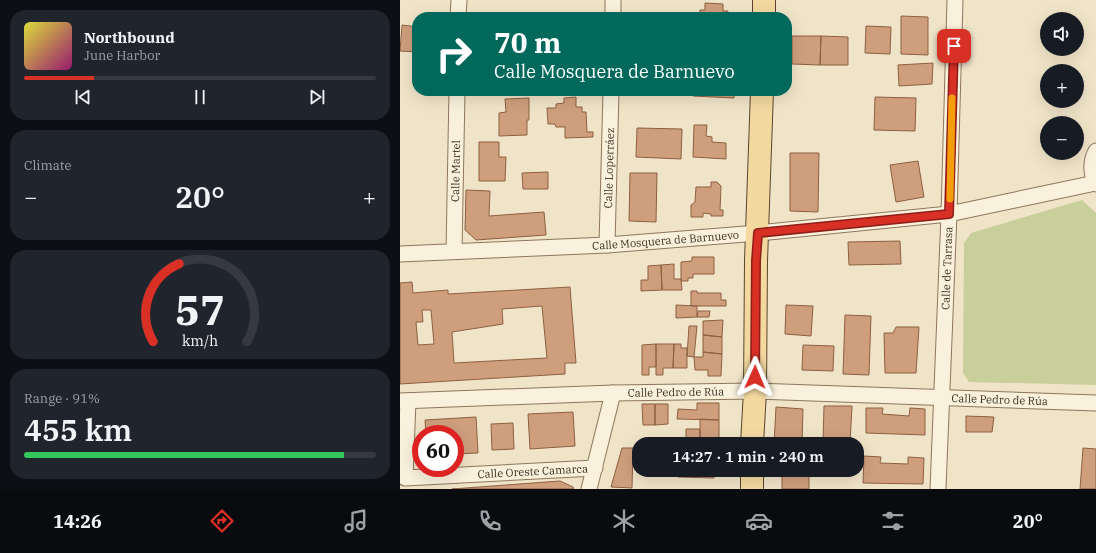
<!DOCTYPE html>
<meta charset="utf-8">
<style>
body{margin:0;font-family:"IBM Plex Serif",serif;background:#20242c;color:#f1f3f6;height:100vh;display:flex;flex-direction:column;font-size:15px;white-space:nowrap}
*{box-sizing:border-box;margin:0}
p{font-size:13px;color:#9ea1a6}
.icon{flex:none;width:22px;height:22px;fill:none;stroke:currentColor;stroke-width:2;stroke-linecap:round;stroke-linejoin:round}
.map{position:relative;flex:1;overflow:hidden}
.drawer{display:flex;flex-direction:column;gap:10px;padding:10px;background:#0d0f14;width:400px}
.drawer>*{flex:none}
.banner{position:absolute;left:12px;top:12px;width:380px;height:84px;border-radius:16px;box-shadow:0 4px 16px #0002;background:#00695c;color:#fff;overflow:hidden}
.controls{position:absolute;left:640px;top:12px;display:grid;gap:8px}
.controls a{display:grid;place-items:center;width:44px;height:44px;border-radius:50%;background:#171b24;box-shadow:0 4px 16px #0002;font-size:20px}
.speed{position:absolute;left:12px;top:425px;display:flex;gap:8px;font-size:20px;font-weight:700;text-align:center}
.speed>*{display:grid;place-content:center;width:52px;height:52px;border-radius:50%;background:#171b24;box-shadow:0 4px 16px #0002;line-height:1}
.speed .limit{border:6px solid #d22;background:#fff;color:#111}
.pin{position:absolute;display:grid;place-items:center;width:34px;height:34px;color:#fff;margin:-17px;border-radius:8px;box-shadow:0 2px 6px #0006}
.me{position:absolute;width:44px;margin:-22px;rotate:1deg;stroke-linejoin:round;filter:drop-shadow(0 0 3px #0008)}
.turn{display:flex;align-items:center;gap:14px;height:84px;padding:0 16px;font-size:18px}
.turn .icon{width:52px;height:52px;stroke-width:2.5}
.turn b{display:block;font-size:28px;line-height:34px}
.big{font-size:30px;font-weight:600;line-height:1.1}
.drawer .widget{flex:1;display:flex;flex-direction:column;justify-content:center;gap:6px;min-width:0;padding:0 14px;border-radius:16px;background:#20242c}
.drawer .dial{align-items:center;gap:0}
.dial svg{height:104px;overflow:visible;fill:none;stroke:#363941;stroke-width:7;stroke-linecap:round;text-anchor:middle}
.dial text{fill:#f1f3f6;stroke:none}
.song{display:flex;align-items:center;gap:12px}
.cover{width:48px;height:48px;border-radius:6px;background:linear-gradient(135deg,hsl(60 70% 55%),hsl(320 70% 35%))}
.played{height:4px;border-radius:2px;background:linear-gradient(90deg,#d93025 20%,#363941 20%)}
.keys{display:flex;justify-content:space-around;direction:ltr}
.heat{display:flex;justify-content:space-between;align-items:center;font-size:22px;direction:ltr}
.charge{height:6px;border-radius:3px;background:linear-gradient(90deg,#34c759 91%,#363941 0)}
.trip{position:absolute;left:232px;top:437px;width:232px;height:40px;border-radius:16px;background:#171b24;box-shadow:0 4px 16px #0002;font-weight:600;line-height:40px;text-align:center}
.menu{display:flex;height:64px;justify-content:space-around;align-items:center;background:#090b0e;color:#9ea1a6}
.menu .icon{width:28px;height:28px}
.menu .on{color:#d93025}
.menu b{font-size:18px;color:#f1f3f6}
main{display:flex;flex:1;min-height:0}
.map>svg:first-child{display:block}
.green{fill:#c9cf9b}
.building{fill:#cf9f7d;stroke:#8d5f41;fill-rule:evenodd}
.lines{fill:none;stroke-linecap:round;stroke-linejoin:round}
.street-casing{stroke:#8d765c;stroke-width:17}
.primary-casing{stroke:#5b4430;stroke-width:24}
.street{stroke:#faf1dc;stroke-width:15}
.primary{stroke:#f3d9a0;stroke-width:22}
.route-casing{stroke:#8d1f18;stroke-width:10}
.route{stroke:#d93025;stroke-width:7}
.slow{stroke:#f59e0b;stroke-width:7}
.labels{text-anchor:middle;dominant-baseline:central;stroke-width:4;stroke-linejoin:round;paint-order:stroke}
.street-label{font-size:11px;fill:#3d2e20;stroke:#f7eed8}
</style>
<main>
<section class="drawer">
<div class="widget">
<div class="song"><i class="cover"></i><div><b>Northbound</b><p>June Harbor</p></div></div>
<div class="played"></div>
<div class="keys"><svg class="icon" aria-label="previous" viewBox="0 0 24 24"><path d="M18 5L8 12l10 7zM5 5v14"/></svg><svg class="icon" aria-label="pause" viewBox="0 0 24 24"><path d="M8 5v14M16 5v14"/></svg><svg class="icon" aria-label="next" viewBox="0 0 24 24"><path d="M6 5l10 7-10 7zM19 5v14"/></svg></div>
</div>
<div class="widget"><p>Climate</p>
<div class="heat"><a>−</a><b class="big">20°</b><a>+</a></div>
</div>
<div class="widget dial"><svg viewBox="0 0 100 80">
<path d="M14 69A42 42 0 1 1 86 69"/>
<path d="M14 69A42 42 0 0 1 34 9" stroke="#d93025"/>
<text x="50" y="56" font-size="32" font-weight="700">57</text>
<text x="50" y="72" font-size="11">km/h</text>
</svg></div>
<div class="widget"><p>Range · 91%</p><b class="big">455 km</b><div class="charge"></div></div>
</section>
<div class="map">
<svg width="696" height="489" viewBox="0 0 696 489">
<rect width="100%" height="100%" fill="#f0e4c8"/>
<path class="green" d="M682,200L696,213V385L569,382L563,373L564,243L571,233Z"/>
<path class="building" d="M305,3L323,4V11H328L327,17H299L300,10H305Z
M149,13H161L160,17H149Z
M501,16L528,17V55L501,54Z
M2,25L17,27V52L0,51Z
M466,26L491,27L490,54L465,53Z
M392,36H421L420,65L392,64Z
M421,36L448,37V65H420Z
M533,63L532,84L499,86L498,65Z
M294,91H334V98L293,96Z
M176,97V107H182V112H186L187,132H193V137L165,138V127H156L155,124H148L147,108H156V104L164,103V98Z
M475,97L516,98L515,131L474,130Z
M129,98V120H127V135L99,136V113L106,112L105,99Z
M294,125H307L306,136L312,137V142L326,143V159L293,157Z
M237,128L282,129L281,159L236,157Z
M79,142H99V157H106L105,181H79Z
M390,153H419L418,212L390,211Z
M518,161L524,197L496,202L490,165Z
M148,172V189H123L122,173Z
M230,173H257L256,222L229,221Z
M311,182H317L321,186L320,210H323V216H311V214L303,213V217H291V205L295,202L296,187H311Z
M66,190L90,191L89,216L144,212L146,235L76,240L65,230Z
M500,241L501,264L449,265L448,242Z
M292,257H314V274H293V278H288V281H281V262L292,261Z
M274,264V279H281L282,290H262L261,265Z
M261,265L262,290L241,291V280H248V266Z
M12,282L13,293L48,290V294L170,287L176,363H165V374L0,384V283ZM142,306L147,358L54,363L52,332L103,324L102,309ZM22,310H31L34,344L18,345L16,322H23Z
M291,291H297V293H321V300H326V306H291Z
M276,305L297,306V317L276,318Z
M386,305L413,306L411,336L385,334Z
M298,311H310L309,317H297Z
M445,315L471,316L469,375L443,374Z
M323,320L322,337L303,335V321Z
M289,326H297L294,357L287,356Z
M496,327H519L516,373H485L484,333H493Z
M303,335L322,337V354L303,352Z
M256,344V367H249V375H242V345Z
M256,344H274L273,368H263V375H256Z
M274,344H281V348H287V368H273Z
M403,345L434,346L433,371L402,370Z
M303,352L322,354L321,376H308V370H295L294,357H303Z
M297,403H319V420L277,419L278,409L297,410Z
M242,404H255V425H243Z
M255,404H268V424L255,425Z
M424,406H452L450,444H423Z
M376,407L403,409L402,444H374Z
M466,408H483L482,414L509,416L510,408L525,409V435L466,433Z
M173,412L175,446L130,449L128,414Z
M566,416L594,417L592,432H566Z
M76,417L78,453L55,454V434L26,433L25,420Z
M300,419L319,420V439H300Z
M113,423L114,449L92,450L91,424Z
M286,429H300V439H286Z
M222,448H233L232,488L211,487Z
M683,448L696,449V489H680Z
M464,456L481,457L480,463L508,464V457L524,458L523,484L463,483Z
M278,470H314V478L278,477Z
M382,470H409V489H382Z
M160,481L173,487L174,489H52Z"/>
<g class="lines">
<defs>
<g id="street">
<path d="M58,17L59,0"/>
<path d="M213,17V0"/>
<path d="M696,151C690,161 691,174 696,184"/>
<path id="s1" d="M207,245L211,91"/>
<path id="s2" d="M54,251L57,91"/>
<path id="s3" d="M0,254L207,245L358,233L549,214L695,183"/>
<path id="s4" d="M0,401L213,393L355,391L696,403"/>
<path id="s5" d="M8,401L5,478L195,468"/>
<path d="M189,489L213,393"/>
<path id="s6" d="M538,489L549,214L555,0"/>
</g>
<path id="primary" d="M364,17V0
M352,444L355,391L356,261L362,91
M352,489V470"/>
</defs>
<use href="#street" class="street-casing"/>
<use href="#primary" class="primary-casing"/>
<use href="#street" class="street"/>
<use href="#primary" class="primary"/>
</g>
<g class="lines">
<defs>
<path id="route" d="M355,377L356,261L358,233L549,214L554,46"/>
</defs>
<use href="#route" class="route-casing"/>
<use href="#route" class="route"/>
<path class="slow" d="M550,199L552,98"/>
</g>
<g class="labels">
<g class="street-label">
<text stroke="none"><textPath href="#s1" startOffset="77">Calle Loperráez</textPath></text>
<text stroke="none"><textPath href="#s2" startOffset="80">Calle Martel</textPath></text>
<text stroke="none"><textPath href="#s3" startOffset="266">Calle Mosquera de Barnuevo</textPath></text>
<text stroke="none"><textPath href="#s6" startOffset="221">Calle de Tarrasa</textPath></text>
<text stroke="none"><textPath href="#s4" startOffset="276">Calle Pedro de Rúa</textPath></text>
<text stroke="none"><textPath href="#s4" startOffset="600">Calle Pedro de Rúa</textPath></text>
<text stroke="none"><textPath href="#s5" startOffset="205">Calle Oreste Camarca</textPath></text>
</g>
</g>
</svg>
<div class="controls">
<a><svg class="icon" aria-label="sound" viewBox="0 0 24 24"><path d="M4 9h4l5-4v14l-5-4H4zM17 9q2 3 0 6"/></svg></a>
<a>+</a>
<a>−</a>
</div>
<div class="speed"><div class="limit">60</div></div>
<div class="pin" style="left:554px;top:46px;background:#d93025"><svg class="icon" aria-label="arrive" viewBox="0 0 24 24"><path d="M6 21V4h12l-3 4 3 4H6"/></svg></div>
<svg class="me" style="left:355px;top:377px" viewBox="-20 -20 40 40"><path d="M0-17L14 15 0 8-14 15z" fill="#d93025" stroke="#fff" stroke-width="4"/></svg>
<div class="trip">14:27 · 1 min · 240 m</div>
<div class="banner">
<div class="turn"><svg class="icon" aria-label="right" viewBox="0 0 24 24"><path d="M7 20v-9h11M14 6l5 5-5 5"/></svg><div><b>70 m</b>Calle Mosquera de Barnuevo</div></div>
</div>
</div>
</main>
<nav class="menu">
<b>14:26</b>
<svg class="icon on" aria-label="directions" viewBox="0 0 24 24"><path d="M12 3l9 9-9 9-9-9zM9 14v-3h6M13 9l2 2-2 2"/></svg>
<svg class="icon" aria-label="music" viewBox="0 0 24 24"><path d="M9 18V5l10-2v13"/><circle cx="6" cy="18" r="3"/><circle cx="16" cy="16" r="3"/></svg>
<svg class="icon" aria-label="phone" viewBox="0 0 24 24"><path d="M5 4h4l2 5-3 2q2 4 5 5l2-3 5 2v4C11 20 4 13 5 4z"/></svg>
<svg class="icon" aria-label="climate" viewBox="0 0 24 24"><path d="M12 3v18M4 7l16 10M4 17L20 7"/></svg>
<svg class="icon" aria-label="car" viewBox="0 0 24 24"><path d="M5 17H2v-5l4-1 3-4h7l3 4 3 1v5h-3M9 17h6M6 11h13"/><circle cx="7" cy="17" r="2"/><circle cx="17" cy="17" r="2"/></svg>
<svg class="icon" aria-label="filters" viewBox="0 0 24 24"><path d="M4 7h16M4 17h16"/><circle cx="9" cy="7" r="2"/><circle cx="15" cy="17" r="2"/></svg>
<b>20°</b>
</nav>
